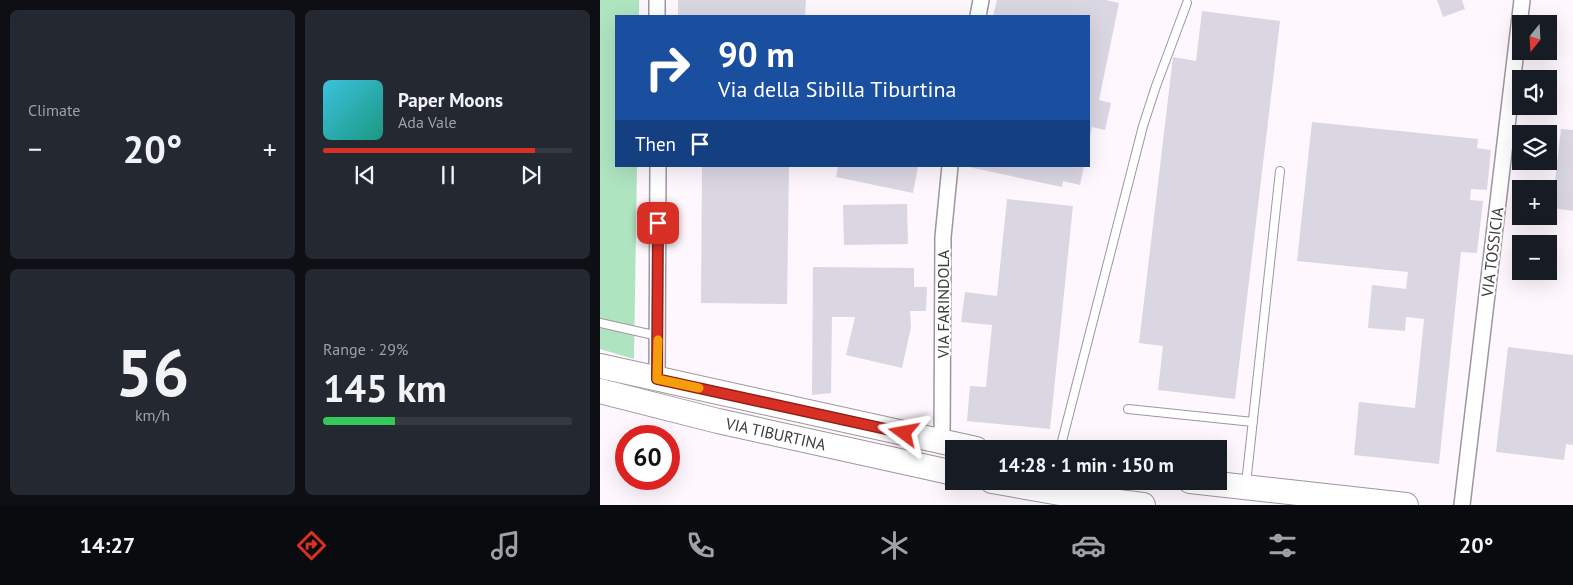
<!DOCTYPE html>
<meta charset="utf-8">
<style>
body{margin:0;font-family:"PT Sans",sans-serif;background:#242831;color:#f1f3f6;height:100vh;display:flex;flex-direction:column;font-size:19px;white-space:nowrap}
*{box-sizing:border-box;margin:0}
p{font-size:16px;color:#9ea1a6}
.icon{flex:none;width:28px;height:28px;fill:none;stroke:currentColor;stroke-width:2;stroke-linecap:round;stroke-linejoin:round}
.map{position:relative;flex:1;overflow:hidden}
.panel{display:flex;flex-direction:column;gap:10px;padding:10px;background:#0d0f14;width:600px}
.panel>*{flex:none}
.banner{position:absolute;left:15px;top:15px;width:475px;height:152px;border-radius:0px;box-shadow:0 5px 20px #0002;background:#1a4fa0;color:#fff;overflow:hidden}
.needle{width:32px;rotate:198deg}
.buttons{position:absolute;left:912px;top:15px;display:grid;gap:10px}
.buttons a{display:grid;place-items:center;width:45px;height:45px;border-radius:0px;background:#171b24;box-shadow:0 5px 20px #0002;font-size:25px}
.speed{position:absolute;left:15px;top:425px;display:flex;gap:10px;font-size:25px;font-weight:700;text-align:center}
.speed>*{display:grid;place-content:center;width:65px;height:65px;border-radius:50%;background:#171b24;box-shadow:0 5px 20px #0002;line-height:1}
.speed .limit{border:8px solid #d22;background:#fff;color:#111}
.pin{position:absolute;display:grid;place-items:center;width:42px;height:42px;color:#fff;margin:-21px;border-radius:10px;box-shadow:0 2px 8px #0006}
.me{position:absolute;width:55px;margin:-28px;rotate:283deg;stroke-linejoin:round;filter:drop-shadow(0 0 4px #0008)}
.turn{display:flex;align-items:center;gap:18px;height:105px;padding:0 20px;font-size:22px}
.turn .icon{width:65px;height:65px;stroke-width:2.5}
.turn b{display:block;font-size:35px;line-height:42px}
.then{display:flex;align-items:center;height:48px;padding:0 20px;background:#0003;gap:10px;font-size:19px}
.big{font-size:38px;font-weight:700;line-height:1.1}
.panel .card{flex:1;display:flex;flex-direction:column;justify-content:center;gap:8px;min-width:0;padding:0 18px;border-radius:8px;background:#242831}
.panel .dial{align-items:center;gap:0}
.dial b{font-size:65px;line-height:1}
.song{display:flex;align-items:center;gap:15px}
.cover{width:60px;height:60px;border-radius:8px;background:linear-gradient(135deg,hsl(190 70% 55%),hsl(170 70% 35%))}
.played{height:5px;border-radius:2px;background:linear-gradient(90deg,#d93025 85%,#363941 85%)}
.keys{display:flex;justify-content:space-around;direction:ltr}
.heat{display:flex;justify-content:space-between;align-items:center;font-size:28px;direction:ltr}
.charge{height:8px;border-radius:4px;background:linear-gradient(90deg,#34c759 29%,#363941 0)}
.panel .tiles{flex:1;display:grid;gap:10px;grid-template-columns:repeat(2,1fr)}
.trip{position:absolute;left:345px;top:440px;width:282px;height:50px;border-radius:0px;background:#171b24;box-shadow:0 5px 20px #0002;font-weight:700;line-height:50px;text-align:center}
.dock{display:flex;height:80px;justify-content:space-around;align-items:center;background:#090b0e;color:#9ea1a6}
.dock .icon{width:35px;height:35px}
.dock .on{color:#d93025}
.dock b{font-size:22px;color:#f1f3f6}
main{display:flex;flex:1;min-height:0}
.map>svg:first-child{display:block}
.green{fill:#afe4c1}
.building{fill:#dad7e3}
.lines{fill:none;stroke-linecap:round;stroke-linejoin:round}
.service-casing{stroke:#9e969e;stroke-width:10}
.minor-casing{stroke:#9e969e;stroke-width:18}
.primary-casing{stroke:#9e969e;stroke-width:26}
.service{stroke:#fff;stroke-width:8}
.minor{stroke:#fff;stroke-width:15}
.primary{stroke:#fff;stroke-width:24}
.route-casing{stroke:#8d1f18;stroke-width:12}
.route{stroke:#d93025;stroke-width:9}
.slow{stroke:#f59e0b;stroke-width:9}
.labels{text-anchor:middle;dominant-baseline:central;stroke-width:4.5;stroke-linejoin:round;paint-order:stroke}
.street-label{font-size:16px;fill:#3e3a3d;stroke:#fff}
</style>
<main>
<section class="panel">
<div class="tiles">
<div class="card"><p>Climate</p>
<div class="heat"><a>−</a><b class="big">20°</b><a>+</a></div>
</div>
<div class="card">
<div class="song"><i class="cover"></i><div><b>Paper Moons</b><p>Ada Vale</p></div></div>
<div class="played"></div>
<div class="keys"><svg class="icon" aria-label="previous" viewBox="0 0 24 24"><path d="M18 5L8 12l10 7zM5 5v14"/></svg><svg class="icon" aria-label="pause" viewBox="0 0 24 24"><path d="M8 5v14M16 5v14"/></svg><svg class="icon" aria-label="next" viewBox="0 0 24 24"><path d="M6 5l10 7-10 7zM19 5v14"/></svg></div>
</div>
<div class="card dial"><b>56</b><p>km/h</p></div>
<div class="card"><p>Range · 29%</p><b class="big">145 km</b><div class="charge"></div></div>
</div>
</section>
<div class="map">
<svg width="973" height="505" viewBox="0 0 973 505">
<rect width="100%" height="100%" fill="#fef7fe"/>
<path class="green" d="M0,0H39V16H16V166H37L34,359L0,349Z"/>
<path class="building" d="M78,0H206L205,16H78Z
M397,0H506L519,3L499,100L511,103L505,130L492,127L489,140V16H393Z
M837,0H862L865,9L843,17Z
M602,11L680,21L635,399L558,390L563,346L539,343L573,57L596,61Z
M712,122L878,139L877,148L891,150L887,190L871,189L870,200L883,201L877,253L861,252L839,464L754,455L759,402L815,408L824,319L806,317L805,331L768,328L772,285L806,289L808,272L697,261Z
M961,129L973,130V211L952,208Z
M102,166H189L187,304L101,303Z
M238,166H318L313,193L236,177Z
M364,166H484L480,185L463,181L462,187Z
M407,199L473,206L450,429L367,421L370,386L386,387L392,325L361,322L365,292L397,296Z
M307,204L308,244L244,245L243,205Z
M213,267L314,268V287H327L326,311H310L311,327L302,368L246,355L255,317H232L231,393L212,395Z
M908,347L973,355V445L966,444L964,460L896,452Z"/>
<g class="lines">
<defs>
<path id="service" d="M0,323L58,336
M528,409L653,422
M460,449L543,126L556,86L587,3
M646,484L680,171"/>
<path id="minor" d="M57,0V16
M378,16L381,0
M57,379L58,166
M342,442L343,237L350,166
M862,505L922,0"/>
<g id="primary">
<path d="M0,366L376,449"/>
<path id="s1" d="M0,391L118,421L354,473"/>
<path d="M392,481L494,499L543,505"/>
<path d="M590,481L806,505"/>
</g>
</defs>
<use href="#service" class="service-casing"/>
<use href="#minor" class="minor-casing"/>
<use href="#primary" class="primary-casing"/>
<use href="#service" class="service"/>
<use href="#minor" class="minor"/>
<use href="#primary" class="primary"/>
</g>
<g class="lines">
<defs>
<path id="route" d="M58,223L57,379L304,433"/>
</defs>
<use href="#route" class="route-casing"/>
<use href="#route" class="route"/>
<path class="slow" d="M58,340L57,379L99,388"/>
</g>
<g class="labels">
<g class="street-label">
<text transform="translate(892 252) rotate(-83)">VIA TOSSICIA</text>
<text transform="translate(343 304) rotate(-90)">VIA FARINDOLA</text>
<text stroke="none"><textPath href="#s1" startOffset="181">VIA TIBURTINA</textPath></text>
</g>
</g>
</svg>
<div class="buttons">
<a><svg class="needle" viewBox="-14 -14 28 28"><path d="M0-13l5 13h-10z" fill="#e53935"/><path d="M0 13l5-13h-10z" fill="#9ea1a6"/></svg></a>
<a><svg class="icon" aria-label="sound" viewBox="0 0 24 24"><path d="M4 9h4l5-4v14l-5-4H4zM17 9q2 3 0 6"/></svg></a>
<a><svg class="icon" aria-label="layers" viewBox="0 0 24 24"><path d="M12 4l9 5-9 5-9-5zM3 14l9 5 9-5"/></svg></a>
<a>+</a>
<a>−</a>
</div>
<div class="speed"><div class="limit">60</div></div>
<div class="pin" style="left:58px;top:223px;background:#d93025"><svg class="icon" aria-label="arrive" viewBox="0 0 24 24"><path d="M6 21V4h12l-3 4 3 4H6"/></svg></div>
<svg class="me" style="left:304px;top:433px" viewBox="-20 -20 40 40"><path d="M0-17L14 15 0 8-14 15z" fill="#d93025" stroke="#fff" stroke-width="4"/></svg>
<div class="trip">14:28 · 1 min · 150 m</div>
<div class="banner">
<div class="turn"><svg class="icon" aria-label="right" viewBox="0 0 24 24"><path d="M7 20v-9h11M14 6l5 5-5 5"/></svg><div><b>90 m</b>Via della Sibilla Tiburtina</div></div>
<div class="then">Then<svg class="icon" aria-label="arrive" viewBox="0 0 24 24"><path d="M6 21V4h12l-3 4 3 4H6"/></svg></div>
</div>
</div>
</main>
<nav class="dock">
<b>14:27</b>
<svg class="icon on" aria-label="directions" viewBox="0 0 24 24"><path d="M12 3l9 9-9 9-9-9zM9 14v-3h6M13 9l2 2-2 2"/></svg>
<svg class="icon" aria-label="music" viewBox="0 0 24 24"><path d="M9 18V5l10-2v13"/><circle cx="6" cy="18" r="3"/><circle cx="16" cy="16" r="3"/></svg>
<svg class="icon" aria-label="phone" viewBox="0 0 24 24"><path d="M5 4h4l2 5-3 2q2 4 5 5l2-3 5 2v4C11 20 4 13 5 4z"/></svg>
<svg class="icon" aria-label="climate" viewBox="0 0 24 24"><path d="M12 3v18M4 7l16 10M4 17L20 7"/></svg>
<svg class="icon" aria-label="car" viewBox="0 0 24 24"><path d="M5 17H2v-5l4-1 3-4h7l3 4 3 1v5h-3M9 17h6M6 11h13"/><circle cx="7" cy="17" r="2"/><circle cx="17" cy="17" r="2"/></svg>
<svg class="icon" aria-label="filters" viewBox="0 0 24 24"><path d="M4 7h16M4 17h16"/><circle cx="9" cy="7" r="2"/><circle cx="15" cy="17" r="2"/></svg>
<b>20°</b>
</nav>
